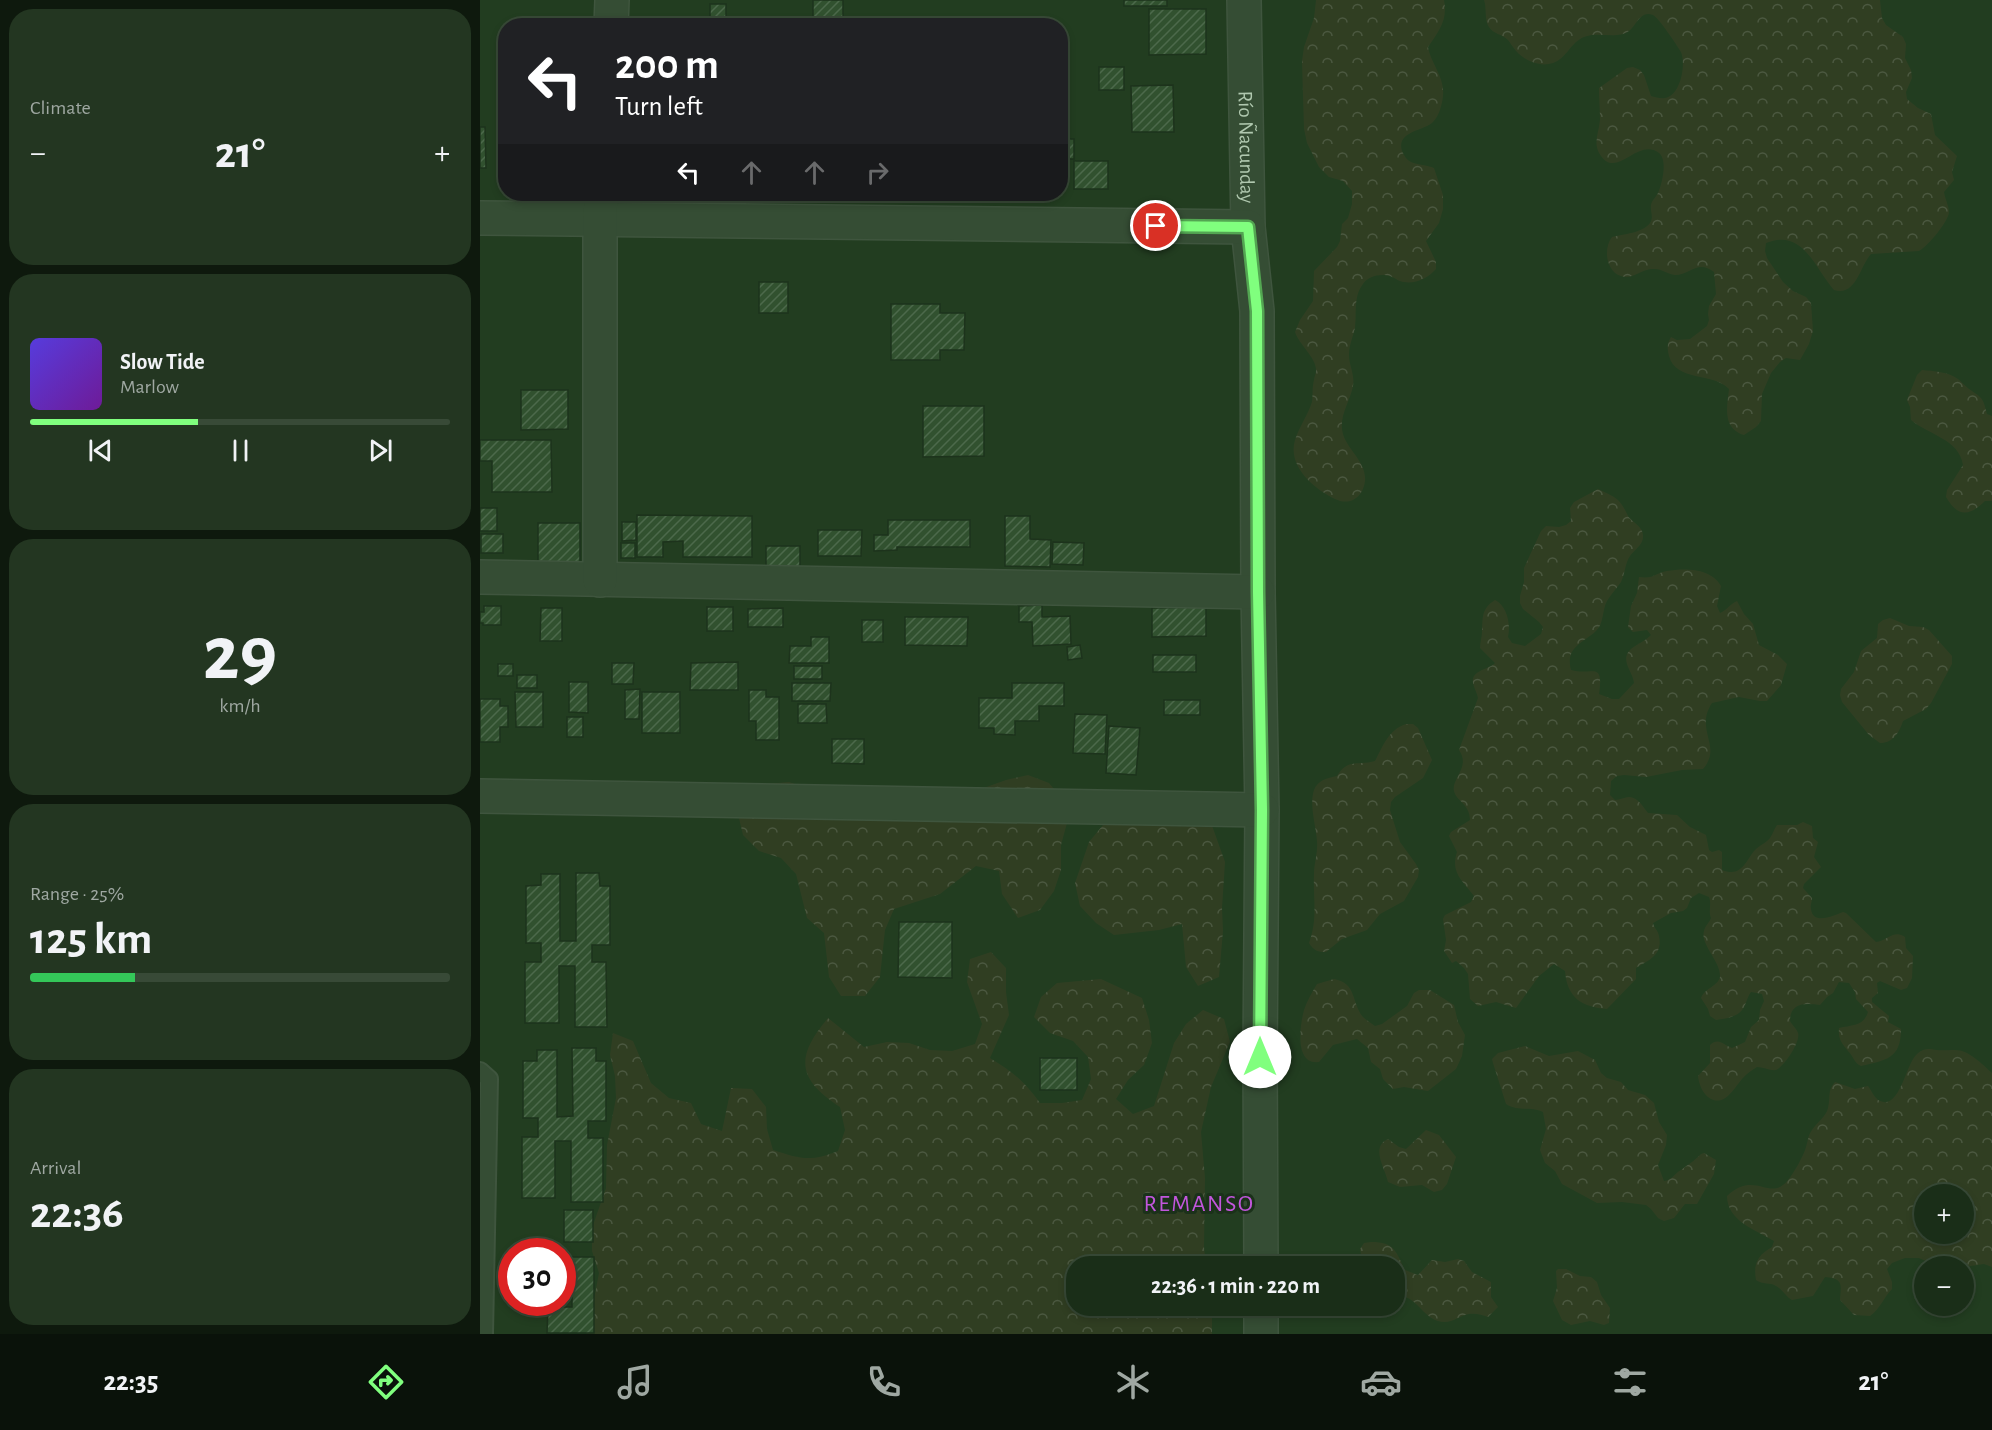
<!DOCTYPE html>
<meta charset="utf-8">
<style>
body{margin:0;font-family:"Alegreya Sans",sans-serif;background:#233621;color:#f1f3f6;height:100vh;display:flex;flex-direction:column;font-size:22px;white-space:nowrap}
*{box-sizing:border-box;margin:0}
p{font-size:20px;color:#9fa8a2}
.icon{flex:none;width:33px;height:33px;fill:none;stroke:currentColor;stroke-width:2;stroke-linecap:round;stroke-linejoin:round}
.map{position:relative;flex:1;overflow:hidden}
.sheet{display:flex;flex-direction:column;gap:9px;padding:9px;background:#0e190d;width:480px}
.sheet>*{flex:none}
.hud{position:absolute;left:18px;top:18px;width:570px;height:183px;border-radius:24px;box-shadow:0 3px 9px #0003,0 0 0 2px #384a37;background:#202124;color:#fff;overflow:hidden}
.fabs{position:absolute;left:1434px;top:1184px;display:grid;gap:12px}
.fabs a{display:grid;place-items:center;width:60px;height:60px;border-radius:50%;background:#1a2e18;box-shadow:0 3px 9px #0003,0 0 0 2px #384a37;font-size:30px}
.speed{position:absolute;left:18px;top:1238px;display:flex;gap:12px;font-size:30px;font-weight:700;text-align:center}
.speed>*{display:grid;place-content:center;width:78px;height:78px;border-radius:50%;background:#1a2e18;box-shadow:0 3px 9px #0003,0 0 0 2px #384a37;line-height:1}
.speed .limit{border:9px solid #d22;background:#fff;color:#111}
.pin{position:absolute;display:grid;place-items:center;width:51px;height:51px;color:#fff;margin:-26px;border:3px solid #fff;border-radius:50%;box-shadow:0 2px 6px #0007}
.me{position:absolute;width:66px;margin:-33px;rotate:0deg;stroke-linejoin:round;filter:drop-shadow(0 0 4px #0008)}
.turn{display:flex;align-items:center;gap:21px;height:126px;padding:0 18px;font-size:27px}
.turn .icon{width:78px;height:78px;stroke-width:2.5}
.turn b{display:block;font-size:42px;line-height:51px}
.lanes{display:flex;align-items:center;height:57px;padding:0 18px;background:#0003;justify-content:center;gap:30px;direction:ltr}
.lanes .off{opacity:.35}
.big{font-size:45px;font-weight:700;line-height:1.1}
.sheet .tile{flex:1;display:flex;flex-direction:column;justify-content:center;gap:9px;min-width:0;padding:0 21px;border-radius:24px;background:#233621}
.sheet .dial{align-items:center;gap:0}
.dial b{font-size:78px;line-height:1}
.song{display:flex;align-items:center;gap:18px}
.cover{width:72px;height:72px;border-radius:9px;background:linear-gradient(135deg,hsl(250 70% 55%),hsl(280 70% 35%))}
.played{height:6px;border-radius:3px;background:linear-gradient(90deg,#80ff7e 40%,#384a37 40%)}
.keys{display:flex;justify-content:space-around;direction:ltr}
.heat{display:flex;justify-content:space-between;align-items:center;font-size:33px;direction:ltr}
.charge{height:9px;border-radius:4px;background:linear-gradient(90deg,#34c759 25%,#384a37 0)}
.trip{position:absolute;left:586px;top:1256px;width:339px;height:60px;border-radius:24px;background:#1a2e18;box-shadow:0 3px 9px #0003,0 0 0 2px #384a37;font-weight:700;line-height:60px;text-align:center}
.tabs{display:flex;height:96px;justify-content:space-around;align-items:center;background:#0a120a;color:#9fa8a2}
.tabs .icon{width:42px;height:42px}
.tabs .current{color:#80ff7e}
.tabs b{font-size:27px;color:#f1f3f6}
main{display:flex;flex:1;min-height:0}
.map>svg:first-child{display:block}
.forest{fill:url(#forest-crowns);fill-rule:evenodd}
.building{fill:url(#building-hatch);stroke:#1d331c;stroke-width:1.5}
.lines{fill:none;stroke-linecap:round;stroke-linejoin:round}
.lane-casing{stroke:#3f553e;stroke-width:20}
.street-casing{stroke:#3f553e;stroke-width:36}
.lane{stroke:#354d34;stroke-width:16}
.street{stroke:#354d34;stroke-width:33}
.route-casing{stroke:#53a652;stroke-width:15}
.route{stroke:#80ff7e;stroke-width:10}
.labels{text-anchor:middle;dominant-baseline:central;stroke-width:6;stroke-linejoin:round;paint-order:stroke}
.street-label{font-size:21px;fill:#b0c8af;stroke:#1b311a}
.quarter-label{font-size:24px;letter-spacing:1.5px;fill:#c256dc;stroke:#1b311a}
</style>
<main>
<section class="sheet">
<div class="tile"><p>Climate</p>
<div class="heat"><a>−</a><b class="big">21°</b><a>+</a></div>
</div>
<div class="tile">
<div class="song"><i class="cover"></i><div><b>Slow Tide</b><p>Marlow</p></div></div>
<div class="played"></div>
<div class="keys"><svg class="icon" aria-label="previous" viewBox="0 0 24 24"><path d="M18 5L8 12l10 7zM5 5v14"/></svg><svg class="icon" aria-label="pause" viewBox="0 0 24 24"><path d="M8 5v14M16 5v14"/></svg><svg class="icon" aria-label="next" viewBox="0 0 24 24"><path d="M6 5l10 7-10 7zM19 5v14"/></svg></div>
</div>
<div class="tile dial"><b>29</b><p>km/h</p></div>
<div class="tile"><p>Range · 25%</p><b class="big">125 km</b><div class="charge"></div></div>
<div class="tile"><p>Arrival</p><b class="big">22:36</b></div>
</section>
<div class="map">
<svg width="1512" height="1334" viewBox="0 0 1512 1334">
<defs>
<pattern id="forest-crowns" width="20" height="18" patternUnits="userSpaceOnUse" patternTransform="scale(1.5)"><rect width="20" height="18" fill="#303e22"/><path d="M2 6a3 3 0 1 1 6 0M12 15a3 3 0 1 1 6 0" fill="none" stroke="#4b5840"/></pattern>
<pattern id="building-hatch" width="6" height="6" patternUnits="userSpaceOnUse" patternTransform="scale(1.5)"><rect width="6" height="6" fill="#31512f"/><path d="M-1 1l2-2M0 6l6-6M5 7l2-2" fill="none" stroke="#4c694b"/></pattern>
</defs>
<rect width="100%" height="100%" fill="#223d20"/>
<path class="forest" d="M836,0H964C968,20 959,31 948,47C951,64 965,77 963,96C962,105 959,116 953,122C944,131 916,131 922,151C924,156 927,160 931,162C938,165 947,165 954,168L963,195V209L959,223L946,241L956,262V269C948,278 936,284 924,282C920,282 915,278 912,277C903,273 889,275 883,284C873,297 877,313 875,328C873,337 869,345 869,355C869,365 875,375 873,386C870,402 858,417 863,434C868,452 894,467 882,491C876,502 865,504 855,499C834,489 807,466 815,440C819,427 828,415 832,402C833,395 832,387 834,380C834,377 836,374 836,371C837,358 819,345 815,332L820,320L833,301L834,271L857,247L860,241L862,224L868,218L872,204V191L863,181L849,177L839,167L827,143L824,129L822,61L824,47L834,18Z
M1004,0H1400L1402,18L1406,25L1423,37L1426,44L1425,58L1431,70L1432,78L1426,92L1427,99L1438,108L1451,114L1455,135L1477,156L1472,172L1474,180L1464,192C1465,199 1469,206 1469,212C1469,221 1447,247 1439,251L1391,254C1380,266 1376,297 1354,290C1334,267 1323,228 1286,243L1285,251L1287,258L1303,282L1313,291L1326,297L1331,303L1333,331L1329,344L1320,360L1306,358L1300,362L1291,373L1282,394L1281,421L1276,427L1264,435C1242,428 1247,407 1249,389C1233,372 1196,382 1189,356C1187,348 1187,344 1191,337L1197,340L1210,339L1227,326L1229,320L1228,314L1229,306L1236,294L1234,272C1218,259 1210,275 1195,275C1187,274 1181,268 1173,269C1163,269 1155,277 1146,277C1127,276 1122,250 1132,237C1143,234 1163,233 1170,223C1174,217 1170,211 1171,205C1172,200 1176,197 1178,193C1182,184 1188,160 1179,153C1158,137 1137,179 1121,156C1112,144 1119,133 1120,120C1120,109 1119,98 1119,88L1147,68L1153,67L1160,70L1164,75L1171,96C1175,97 1181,99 1185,98C1201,95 1206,64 1201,52C1197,45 1178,17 1173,15C1160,10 1157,25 1149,31C1136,40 1118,31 1104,37C1091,42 1086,59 1073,63C1058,68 1041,59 1033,47C1031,45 1030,42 1028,40C1022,34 1013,34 1009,27C1004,20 1007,8 1004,0Z
M1442,370C1453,371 1469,372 1478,379C1482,382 1485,386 1489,389C1502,398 1503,397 1507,414L1512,416V501H1505C1490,516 1478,518 1466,497L1467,490L1483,465C1479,439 1449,435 1431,420L1430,407L1427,400L1437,375Z
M1118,489C1124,492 1132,495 1138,500C1143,505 1145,510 1148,516C1153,523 1164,527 1163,537C1163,545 1154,550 1150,556C1145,563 1145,574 1141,582C1137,588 1131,594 1127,601C1122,610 1124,624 1116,631C1103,643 1085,647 1091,670C1112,676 1124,660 1119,694L1132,699H1139L1154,683C1153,675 1149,671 1147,664C1142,647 1162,645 1171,635L1167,630L1153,632L1148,627L1151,606L1157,593L1159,577C1175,579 1175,573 1187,571C1205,568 1231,568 1241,586L1237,606L1240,613C1247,610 1250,604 1257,601L1264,614L1273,624L1279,645L1298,655L1307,664L1301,685L1287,701H1280L1259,697L1232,703C1214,730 1243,746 1223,769L1202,770L1166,777L1144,775L1137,776L1131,781L1130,795L1135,800C1140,800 1145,797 1149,797C1158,797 1163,807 1168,813L1197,815L1210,827L1226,835L1229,850L1232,852L1239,850L1242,852V870C1262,878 1266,860 1275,850C1280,845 1286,843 1290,838C1293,834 1294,829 1297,825H1317L1323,822L1332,826L1333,838L1338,842L1334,857L1341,867L1324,884L1323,888L1332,898C1332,902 1330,905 1331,909C1333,926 1355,915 1363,912L1366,913L1396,942C1407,941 1414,929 1425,937L1426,948L1433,956L1432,978L1427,988L1421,990L1400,981L1397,983L1398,993L1392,998V1002L1409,1016L1408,1022L1421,1029C1421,1059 1406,1060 1381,1066C1374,1063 1374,1057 1368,1051C1362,1043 1358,1040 1359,1028C1372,1025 1384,1026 1388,1012L1376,999L1375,992L1369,983L1359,982L1353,993L1347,997L1340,1005C1326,1003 1310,1002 1310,1021C1312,1025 1317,1029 1318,1033C1321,1041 1304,1067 1296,1070C1291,1071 1283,1067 1277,1067C1272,1070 1266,1074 1262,1079C1254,1088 1244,1109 1228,1097C1222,1092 1219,1084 1218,1076L1230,1063V1045C1239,1037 1243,1045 1252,1048L1265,1042L1271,1027L1279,1020L1280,1010L1284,1001L1282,994L1271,992C1268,996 1267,1000 1265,1005C1260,1017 1248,1018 1236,1020L1230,1016L1228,1009L1221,998C1225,988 1238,986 1240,977C1241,961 1220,945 1224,931C1225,926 1229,923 1231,918C1228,911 1232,904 1229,897L1219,893L1211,898L1207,908L1203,911L1191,913L1173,923C1174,928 1178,930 1179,936C1183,955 1169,960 1156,968V979L1127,1009C1102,1007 1087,998 1085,971L1074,964L1059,976L1036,1008L1016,1002L998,1006L990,999L988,974L984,968L976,961L972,963L964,951L966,940L963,919L965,915L991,902L994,896C983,881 970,873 977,852L969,836L971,832L990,820C990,804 976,801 974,791C971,779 991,767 979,750L998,698C997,693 994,688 993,683C991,670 1008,670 1015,663L1000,648C1000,642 1002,637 1002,632C1003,617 1001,609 1015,600C1027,606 1031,624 1028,637L1032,643L1045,646L1061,634L1063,627L1059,622L1043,609L1040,603V596L1044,582V568L1061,531L1066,526L1079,527L1086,525L1091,521L1090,508L1094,502Z
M1410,618L1429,626L1443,627L1449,630L1472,656V664L1451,703L1446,709L1423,721C1419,733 1413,743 1400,743L1389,735L1362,702L1360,695L1361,689L1374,672L1381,651L1397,638L1398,624L1403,620Z
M926,724H933L938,728L952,760L943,778L915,797L911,802L910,810L920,842L936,864L939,870L938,877L924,901L900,914L887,930L862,939L846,952C838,952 834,951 829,943C838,918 833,900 834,874C834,863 838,853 837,841C836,826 829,805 834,790C838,780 847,778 857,776C868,758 878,766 895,761C903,746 908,730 926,724Z
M548,775L569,783L583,800L587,823L581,845V870L574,891L560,910L538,918L522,894L519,871L496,866L460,894L414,909L405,930L400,977L385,996H361L349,977L344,933L327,918L316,874L301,858L279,851L263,835L258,814L268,796L287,784L309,782L330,789L484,795L526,780Z
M627,804L729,817L745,862L742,908L743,931L739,977L718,986L706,967L702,924L679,930L634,935L616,923L600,906L595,883L609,842L623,825Z
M511,952L526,968V992L529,1015L510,1058C532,1071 545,1082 560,1103H582L602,1100L611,1079L608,1057L593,1041L570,1033L554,1017L561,997L577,983L621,979L662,998L669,1020L672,1043L664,1065L648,1080L636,1099L653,1114L674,1106L694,1043L706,1024L723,1010L744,1019L750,1042L731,1087L721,1132L725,1178L724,1247L726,1266H597V1305H732V1334H106L108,1316L115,1294L119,1273L112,1251V1228L126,1188L127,1145L136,1098L135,1076L130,1055L133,1033L153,1041L171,1083L189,1098L211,1103L221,1124L242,1131L251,1088L272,1089L286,1107L287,1129L293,1150C321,1159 330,1162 358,1151L365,1130L360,1107C317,1079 315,1057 348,1018L384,1047L407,1042L429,1043L450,1050L472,1051L495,1044L502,1024L487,982L490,959Z
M854,979C877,983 871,1002 883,1017C886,1020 891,1023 895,1026L902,1024L927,1006L934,993L939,990H950L974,1005L978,1022L985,1035L982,1056L976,1069L948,1091L924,1087L913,1089L903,1079L900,1069L891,1062L888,1048L877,1039L853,1045L839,1062C814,1065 820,1025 824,1010C827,1001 832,992 837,984Z
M1045,1046L1069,1056L1098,1051L1115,1060L1121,1073L1127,1078L1141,1082L1148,1090L1165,1095L1174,1103L1179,1122L1187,1135L1186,1145L1178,1165L1184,1181C1192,1180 1194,1174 1201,1170C1210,1163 1212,1163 1221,1154L1224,1153L1236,1160L1234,1174L1217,1204H1205L1194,1218L1184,1221L1178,1218L1171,1209L1166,1205L1142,1202L1117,1203L1082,1184L1075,1171L1065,1163L1060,1150L1066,1129L1063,1112C1052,1106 1038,1112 1026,1104L1013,1063L1012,1059L1018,1053Z
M1450,1049C1459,1051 1465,1050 1475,1050C1489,1050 1502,1064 1512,1073V1267L1504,1264L1484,1267L1457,1266L1439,1258H1425L1412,1263L1407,1269L1412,1282V1289C1404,1297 1400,1309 1390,1316L1374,1315L1360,1300C1361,1284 1364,1279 1345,1277L1333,1296L1312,1300C1306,1297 1303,1290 1296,1286C1290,1282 1283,1285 1276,1280C1273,1263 1278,1255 1292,1247L1294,1241C1276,1230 1247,1221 1247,1196C1275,1169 1290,1203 1308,1180C1314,1173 1324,1155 1326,1147C1328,1141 1328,1135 1332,1130C1337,1122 1346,1117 1348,1108C1351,1097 1347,1091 1355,1082L1375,1089L1388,1086C1392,1091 1394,1098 1400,1101C1420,1110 1426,1063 1437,1054C1441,1050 1445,1049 1450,1049ZM1444,1194H1484V1233H1444Z
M946,1130L959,1135L976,1157L967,1184L962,1190L954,1192L942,1185L920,1187L908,1182C905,1168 890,1147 908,1139L919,1147L926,1149Z
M891,1242C915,1242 916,1252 925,1270L938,1275L952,1260L965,1262L978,1259L984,1261L992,1272L1011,1282V1297L1018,1307L1008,1317C1002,1315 996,1313 989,1314C978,1316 971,1325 958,1321C941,1316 935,1293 915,1296V1266H883L880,1249L884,1243Z
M1078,1269H1086L1100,1276L1111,1277L1117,1282L1121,1295L1130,1308L1129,1323L1124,1325L1110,1321L1091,1325L1082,1320L1073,1301L1077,1288L1076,1271Z"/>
<path class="building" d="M333,0H363V26H333Z
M644,0H687V6H644Z
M230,4H246V26H216V18H230Z
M669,9H726V54L669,55Z
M619,67H644V90H619Z
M693,85L694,132H652L651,86Z
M20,106H26V128H20Z
M0,127H5L6,168H0Z
M580,139H594V159H580Z
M594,161H628V189H594Z
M279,282H308V313H279Z
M411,304H460V313H485L484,350H460V360H411Z
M41,390H88V429L41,430Z
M443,406H504V456L443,457Z
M0,440H71L72,492H12V461H0Z
M0,508H17V531H0Z
M157,515L272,516V557H203V541L183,542V557H157Z
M525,516H550V539L571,540L570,567L525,566Z
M408,520H490V547H417V550L394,551V535H408Z
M142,522H156V540L142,541Z
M58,523H100V567H58Z
M338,530H382L381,556H338Z
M1,534H23V553H1Z
M573,542L604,543L603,565L572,564Z
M141,543H155V558H141Z
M286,546H320V575H286Z
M562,605V617L590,616L591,644L553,646L552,622H539V606Z
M4,606H21V625H3V623H0V612H4Z
M227,607H253V631H227Z
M726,607V636L672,637V608Z
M61,608H82V641H60Z
M303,608V627H268V609Z
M425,617H488L487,646L425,645Z
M382,620H403V642H382Z
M331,637H349V663H309L310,646H331Z
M600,645L602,658L588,660L587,647Z
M673,655H716V672H673Z
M258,662V690H210L211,663Z
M132,663H154L153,684H132Z
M18,664H33V676H18Z
M314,666H342V679H314Z
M37,675H57V688H37Z
M89,682H108V713L89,712Z
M312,683H351L350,701H312Z
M532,683H584V706H559V721H535V735L514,734V728H499V698H532Z
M160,689L159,719H145V690Z
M269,690H286V697H299V740H276V721H269Z
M35,692H63V727H36Z
M162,692H200V733H162Z
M0,699H20V706H28V727H20V742H0Z
M684,700H720V715H684Z
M318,704H346L347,723H318Z
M595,714L627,715L625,754L593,753Z
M87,717H103V737H87Z
M629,726L660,728L656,775L626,773Z
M352,739H384V764L352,763Z
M96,873H119L120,886H130V945H112V962H126L127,1027H95V966H79V1023H45V962H61V943H46V886L61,885V874H80V941H96Z
M419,922H472V978L418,977Z
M92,1048H116V1061H126V1121H108V1138H123V1202H91V1141H75V1198H42V1137H58V1118H43V1061H57V1050H77V1117L93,1116Z
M560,1058H597V1090H560Z
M84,1210H113V1242H84Z
M92,1257H114V1333H67L68,1307H92Z"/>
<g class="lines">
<defs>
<path id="lane" d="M0,1071L9,1079L4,1334"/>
<g id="street">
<path id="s1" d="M764,0L768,227L777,311L778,592L782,810L780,1057L781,1266"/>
<path d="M131,26L132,0"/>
<path d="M0,218L768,227"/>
<path d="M0,577L778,592"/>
<path d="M120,580V219L121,194"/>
<path d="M0,796L782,810"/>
<path d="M781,1305V1334"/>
</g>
</defs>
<use href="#lane" class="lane-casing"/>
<use href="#street" class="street-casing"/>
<use href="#lane" class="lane"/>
<use href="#street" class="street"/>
</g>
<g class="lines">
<defs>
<path id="route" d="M676,226L768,227L777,311L778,592L782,810L780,1057"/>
</defs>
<use href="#route" class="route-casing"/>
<use href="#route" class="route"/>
</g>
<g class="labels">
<g class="street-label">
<text stroke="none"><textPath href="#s1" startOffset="147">Río Ñacunday</textPath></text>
</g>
<g class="quarter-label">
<text x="719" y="1204">REMANSO</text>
</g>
</g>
</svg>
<div class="fabs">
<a>+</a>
<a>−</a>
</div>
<div class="speed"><div class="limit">30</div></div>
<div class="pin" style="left:676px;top:226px;background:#d93025"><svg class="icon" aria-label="arrive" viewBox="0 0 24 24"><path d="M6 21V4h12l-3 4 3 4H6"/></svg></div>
<svg class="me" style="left:780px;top:1057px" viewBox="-20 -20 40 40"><circle r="19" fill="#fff"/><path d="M0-13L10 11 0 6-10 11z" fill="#80ff7e"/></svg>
<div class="trip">22:36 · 1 min · 220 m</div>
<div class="hud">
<div class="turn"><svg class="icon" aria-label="left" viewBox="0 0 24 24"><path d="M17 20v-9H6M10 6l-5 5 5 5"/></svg><div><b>200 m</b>Turn left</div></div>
<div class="lanes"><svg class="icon" aria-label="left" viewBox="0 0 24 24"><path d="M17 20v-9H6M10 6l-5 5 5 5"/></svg><svg class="icon off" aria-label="ahead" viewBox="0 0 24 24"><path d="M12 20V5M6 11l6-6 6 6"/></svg><svg class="icon off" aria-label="ahead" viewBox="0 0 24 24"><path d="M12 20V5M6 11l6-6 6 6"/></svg><svg class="icon off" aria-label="right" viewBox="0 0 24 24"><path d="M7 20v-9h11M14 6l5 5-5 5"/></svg></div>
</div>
</div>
</main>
<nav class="tabs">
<b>22:35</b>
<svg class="icon current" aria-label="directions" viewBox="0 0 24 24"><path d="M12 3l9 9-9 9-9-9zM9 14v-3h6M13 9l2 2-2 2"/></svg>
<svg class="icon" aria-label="music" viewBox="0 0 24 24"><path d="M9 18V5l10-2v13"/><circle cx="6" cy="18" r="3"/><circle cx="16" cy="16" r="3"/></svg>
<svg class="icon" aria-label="phone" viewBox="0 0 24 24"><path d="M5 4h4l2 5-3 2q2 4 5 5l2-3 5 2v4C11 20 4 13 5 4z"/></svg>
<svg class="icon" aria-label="climate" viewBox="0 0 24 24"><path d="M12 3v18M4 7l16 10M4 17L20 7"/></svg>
<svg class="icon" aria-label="car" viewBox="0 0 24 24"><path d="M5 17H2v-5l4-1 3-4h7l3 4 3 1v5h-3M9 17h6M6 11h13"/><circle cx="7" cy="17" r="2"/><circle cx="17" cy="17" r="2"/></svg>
<svg class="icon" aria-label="filters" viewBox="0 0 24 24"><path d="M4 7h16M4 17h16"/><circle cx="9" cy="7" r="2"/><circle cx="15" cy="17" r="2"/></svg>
<b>21°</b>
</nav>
